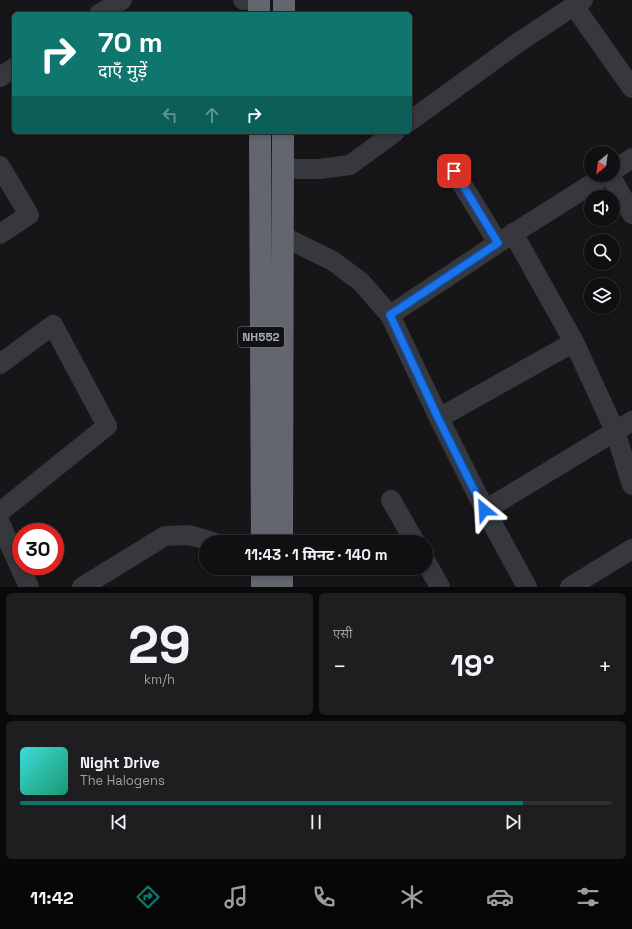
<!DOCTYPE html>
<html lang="hi">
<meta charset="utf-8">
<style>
body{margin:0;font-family:"Space Grotesk","Noto Sans Devanagari",sans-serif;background:#1e1e20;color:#f1f3f6;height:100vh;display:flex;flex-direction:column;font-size:15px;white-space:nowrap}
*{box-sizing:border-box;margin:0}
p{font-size:13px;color:#9c9d9f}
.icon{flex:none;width:22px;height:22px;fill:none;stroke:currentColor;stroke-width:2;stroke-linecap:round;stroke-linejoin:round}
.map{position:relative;height:587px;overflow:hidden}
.sheet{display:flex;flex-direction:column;gap:6px;padding:6px;background:#09090a;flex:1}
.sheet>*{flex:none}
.top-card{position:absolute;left:12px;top:12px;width:400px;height:122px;border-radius:6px;box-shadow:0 2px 6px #0003,0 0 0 1px #303032;background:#0f766e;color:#fff;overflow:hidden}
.needle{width:26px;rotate:209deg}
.controls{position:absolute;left:584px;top:146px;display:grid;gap:8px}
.controls a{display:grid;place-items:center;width:36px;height:36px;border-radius:50%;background:#101012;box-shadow:0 2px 6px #0003,0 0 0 1px #303032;font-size:20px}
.speed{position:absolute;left:12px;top:523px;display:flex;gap:8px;font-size:20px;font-weight:700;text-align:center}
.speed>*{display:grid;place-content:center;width:52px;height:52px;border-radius:50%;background:#101012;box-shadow:0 2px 6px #0003,0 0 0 1px #303032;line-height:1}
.speed .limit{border:6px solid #d22;background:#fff;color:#111}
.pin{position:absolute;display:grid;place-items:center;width:34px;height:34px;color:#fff;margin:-17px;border-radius:8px;box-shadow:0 2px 6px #0006}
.me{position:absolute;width:44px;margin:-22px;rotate:333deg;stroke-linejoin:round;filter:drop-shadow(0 0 3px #0008)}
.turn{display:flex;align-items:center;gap:14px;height:84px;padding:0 20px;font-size:18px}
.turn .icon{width:52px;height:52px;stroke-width:2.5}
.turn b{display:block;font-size:28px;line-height:34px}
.lanes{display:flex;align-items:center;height:38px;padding:0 20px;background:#0003;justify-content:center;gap:20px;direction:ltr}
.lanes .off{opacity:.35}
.big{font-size:30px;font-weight:700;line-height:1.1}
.sheet .card{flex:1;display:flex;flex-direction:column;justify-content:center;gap:6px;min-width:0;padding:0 14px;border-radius:6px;background:#1e1e20}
.sheet .dial{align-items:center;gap:0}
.dial b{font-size:52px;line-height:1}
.song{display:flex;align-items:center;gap:12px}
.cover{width:48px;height:48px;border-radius:6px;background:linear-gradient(135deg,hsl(180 70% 55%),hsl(160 70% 35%))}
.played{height:4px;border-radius:2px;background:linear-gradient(90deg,#0f766e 85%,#303032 85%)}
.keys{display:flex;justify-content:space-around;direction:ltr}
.heat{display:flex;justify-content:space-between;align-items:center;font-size:22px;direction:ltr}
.sheet .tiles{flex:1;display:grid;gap:6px;grid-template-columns:1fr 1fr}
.card:last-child{grid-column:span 2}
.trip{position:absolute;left:199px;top:535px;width:234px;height:40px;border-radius:20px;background:#101012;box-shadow:0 2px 6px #0003,0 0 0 1px #303032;font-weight:700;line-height:40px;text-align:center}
.menu{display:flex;height:64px;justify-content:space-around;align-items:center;background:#060607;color:#9c9d9f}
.menu .icon{width:28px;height:28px}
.menu .active{color:#0f766e}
.menu b{font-size:18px;color:#f1f3f6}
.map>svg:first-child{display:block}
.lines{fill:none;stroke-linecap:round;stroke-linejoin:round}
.minor{stroke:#37383d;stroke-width:20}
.highway{stroke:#63666e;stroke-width:22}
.route-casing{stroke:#114b97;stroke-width:10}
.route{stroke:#1a73e8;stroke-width:7}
.labels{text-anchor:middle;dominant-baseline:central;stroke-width:3;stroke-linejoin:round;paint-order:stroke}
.shield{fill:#111113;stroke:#7b7e86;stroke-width:1}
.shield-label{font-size:12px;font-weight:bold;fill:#a8adb8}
</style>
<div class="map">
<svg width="632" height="587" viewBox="0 0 632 587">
<rect width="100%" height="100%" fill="#161618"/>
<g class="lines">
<path class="minor" d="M243,0H259
M574,6L632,88
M99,14L122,0
M0,77L14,68
M410,121L519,42L583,0
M0,166L29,215L0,234
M283,169H319L350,165L395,132
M454,171L498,243
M613,171L632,158
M610,175L632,214
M513,233L574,342L615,431L632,485
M282,236L333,261L361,282L390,315L439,418L485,510L527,587
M390,315L498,243L606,175
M0,364L53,325L107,426L0,512
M439,418L574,342
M391,500L415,542
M485,510L632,421
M0,523L29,587
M426,562L440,587
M82,587L165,536L189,535L213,542
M570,587L632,549"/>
<path class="highway" d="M259,0V14
M284,14V0
M260,132L262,542
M282,542L283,132
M282,568V587
M262,587V568"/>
</g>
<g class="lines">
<defs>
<path id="route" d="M454,171L498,243L390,315L438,418L484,510"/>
</defs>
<use href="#route" class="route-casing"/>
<use href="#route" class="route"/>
</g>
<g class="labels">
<rect class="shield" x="238" y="327" width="46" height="20" rx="3"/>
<g class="shield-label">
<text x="261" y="337">NH552</text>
</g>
</g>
</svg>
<div class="controls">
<a><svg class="needle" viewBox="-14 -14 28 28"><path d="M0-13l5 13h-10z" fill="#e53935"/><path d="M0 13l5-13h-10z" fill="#9c9d9f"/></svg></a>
<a><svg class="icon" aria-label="sound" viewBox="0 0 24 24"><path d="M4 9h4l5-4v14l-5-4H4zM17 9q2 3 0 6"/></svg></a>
<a><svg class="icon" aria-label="search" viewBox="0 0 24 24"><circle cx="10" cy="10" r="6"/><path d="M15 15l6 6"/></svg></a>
<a><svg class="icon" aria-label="layers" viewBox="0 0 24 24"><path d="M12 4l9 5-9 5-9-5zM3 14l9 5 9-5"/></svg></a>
</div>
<div class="speed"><div class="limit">30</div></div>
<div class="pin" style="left:454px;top:171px;background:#d93025"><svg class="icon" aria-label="arrive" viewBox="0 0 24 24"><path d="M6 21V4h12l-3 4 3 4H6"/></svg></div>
<svg class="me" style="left:484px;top:510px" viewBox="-20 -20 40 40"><path d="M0-17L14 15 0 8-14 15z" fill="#1a73e8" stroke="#fff" stroke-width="4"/></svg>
<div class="trip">11:43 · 1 मिनट · 140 m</div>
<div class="top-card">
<div class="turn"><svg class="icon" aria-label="right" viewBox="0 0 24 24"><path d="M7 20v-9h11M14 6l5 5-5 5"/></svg><div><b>70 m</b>दाएँ मुड़ें</div></div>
<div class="lanes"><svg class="icon off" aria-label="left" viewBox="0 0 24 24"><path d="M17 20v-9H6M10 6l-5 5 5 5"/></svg><svg class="icon off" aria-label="ahead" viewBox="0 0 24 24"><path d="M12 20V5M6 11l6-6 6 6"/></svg><svg class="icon" aria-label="right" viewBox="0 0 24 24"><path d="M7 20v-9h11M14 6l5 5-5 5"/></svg></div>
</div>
</div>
<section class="sheet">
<div class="tiles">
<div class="card dial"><b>29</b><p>km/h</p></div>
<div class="card"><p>एसी</p>
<div class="heat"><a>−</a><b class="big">19°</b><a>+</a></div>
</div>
<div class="card">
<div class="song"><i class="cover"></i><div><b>Night Drive</b><p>The Halogens</p></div></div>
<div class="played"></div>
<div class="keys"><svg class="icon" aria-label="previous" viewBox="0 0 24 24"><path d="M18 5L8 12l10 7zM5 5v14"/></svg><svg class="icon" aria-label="pause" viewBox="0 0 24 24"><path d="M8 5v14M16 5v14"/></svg><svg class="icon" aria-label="next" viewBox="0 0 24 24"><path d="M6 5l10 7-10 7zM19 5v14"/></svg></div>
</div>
</div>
</section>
<nav class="menu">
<b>11:42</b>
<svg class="icon active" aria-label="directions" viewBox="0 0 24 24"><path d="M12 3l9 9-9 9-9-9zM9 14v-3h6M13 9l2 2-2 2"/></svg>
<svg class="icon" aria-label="music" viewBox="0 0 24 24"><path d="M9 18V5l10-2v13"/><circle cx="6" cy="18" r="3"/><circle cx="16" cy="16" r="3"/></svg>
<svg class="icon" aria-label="phone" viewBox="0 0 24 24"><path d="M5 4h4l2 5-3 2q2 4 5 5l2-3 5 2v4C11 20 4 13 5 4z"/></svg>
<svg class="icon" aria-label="climate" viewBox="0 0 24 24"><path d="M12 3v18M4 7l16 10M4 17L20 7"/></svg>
<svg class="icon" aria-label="car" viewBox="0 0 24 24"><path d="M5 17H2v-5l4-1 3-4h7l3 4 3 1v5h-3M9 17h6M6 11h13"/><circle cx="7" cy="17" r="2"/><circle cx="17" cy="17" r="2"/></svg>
<svg class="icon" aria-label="filters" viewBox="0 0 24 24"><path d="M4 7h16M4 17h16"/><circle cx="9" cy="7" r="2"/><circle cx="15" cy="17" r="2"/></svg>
</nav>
